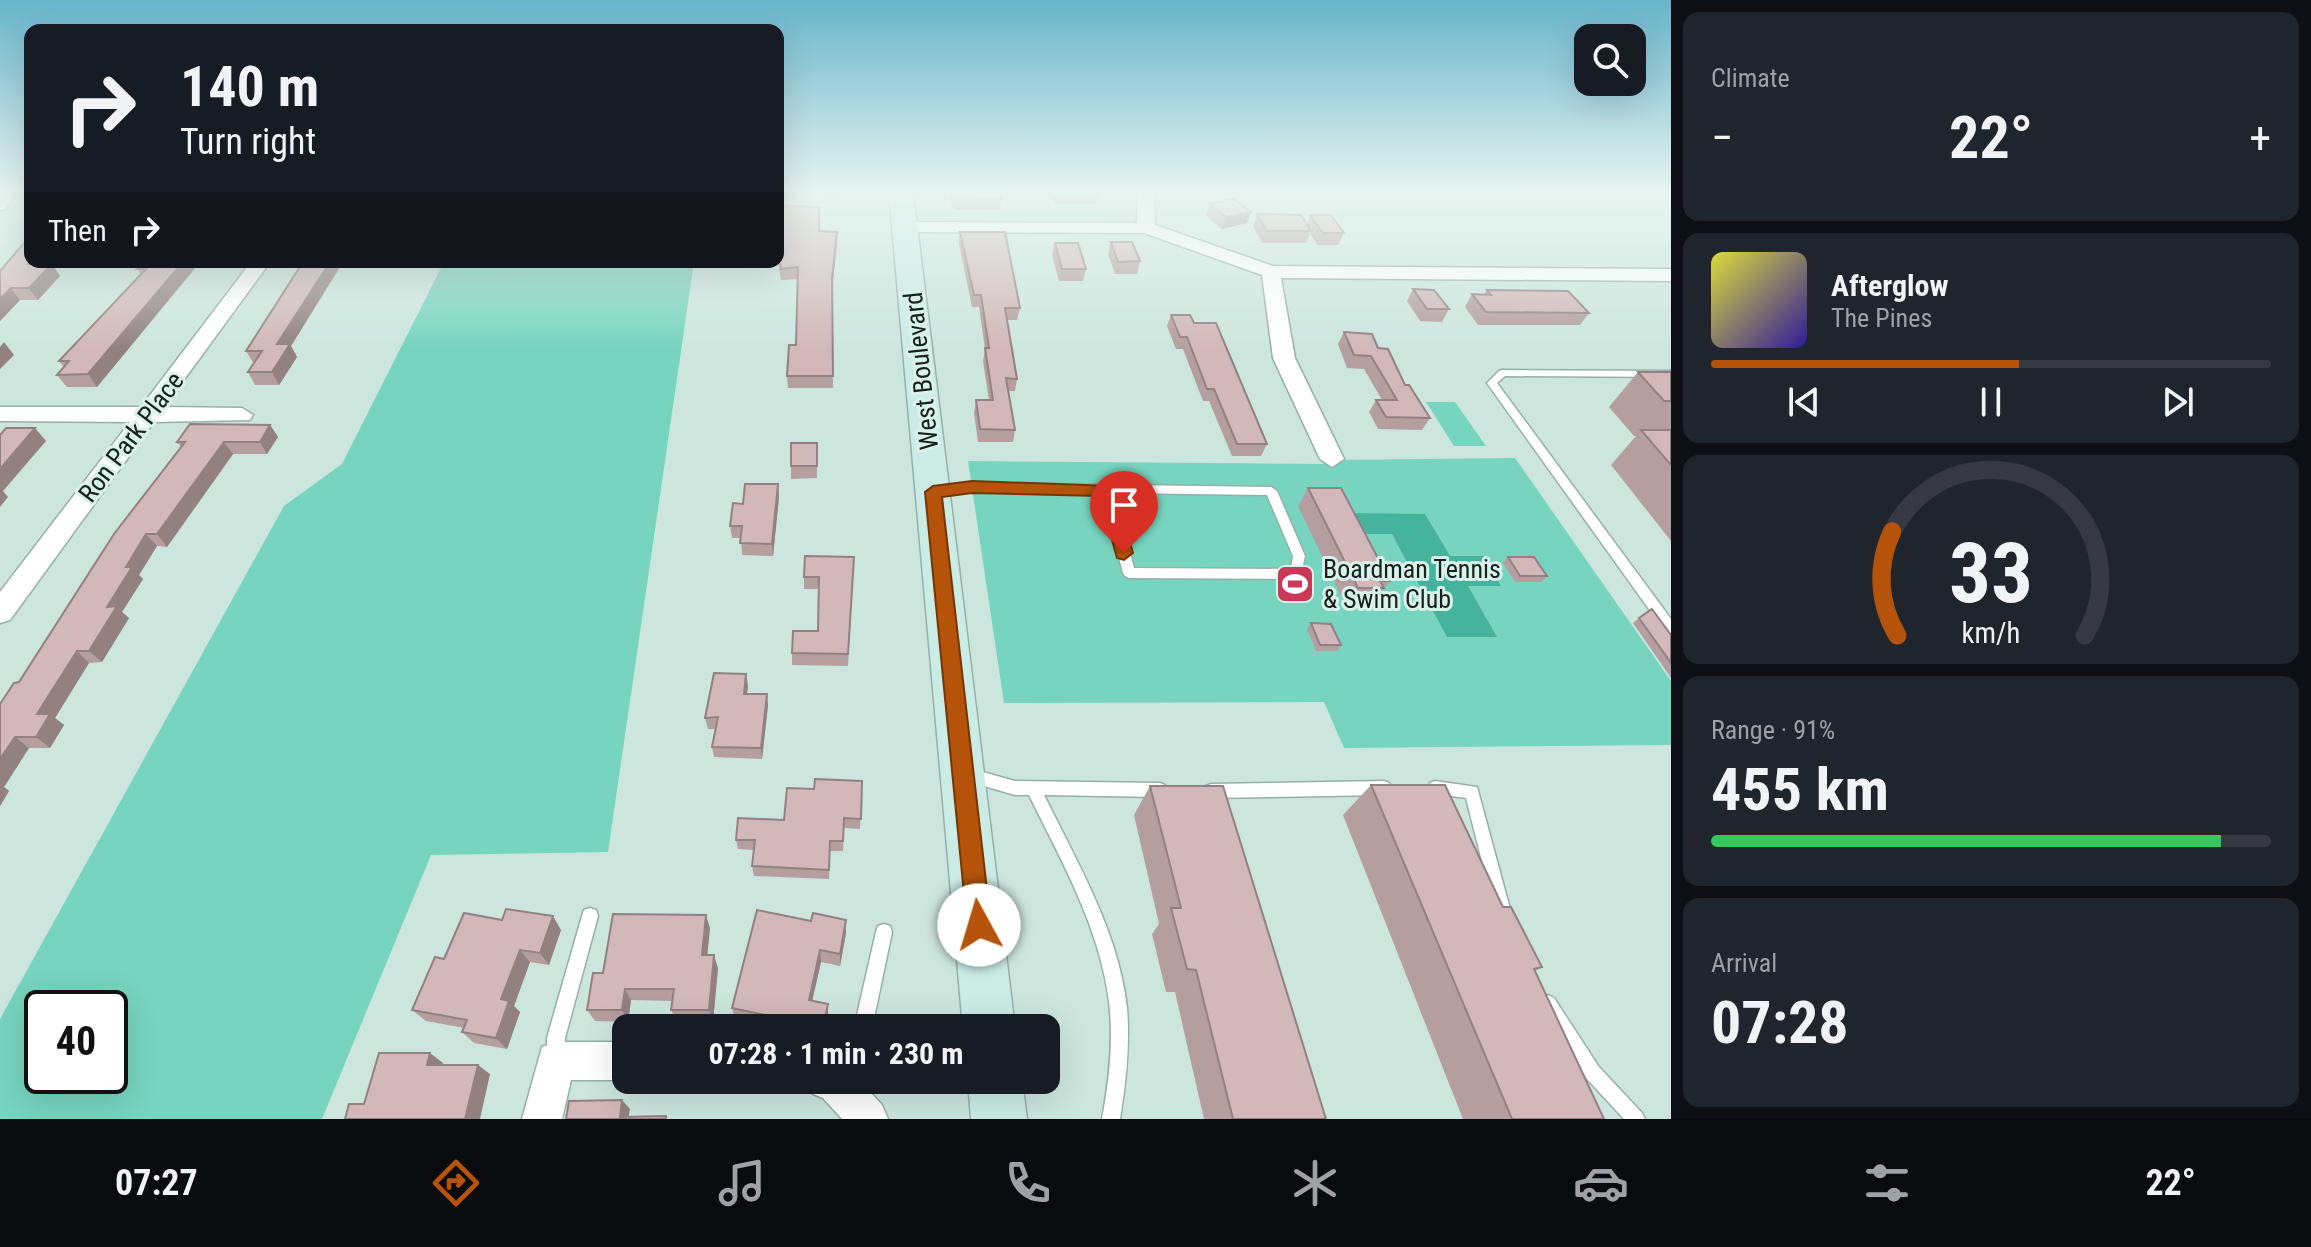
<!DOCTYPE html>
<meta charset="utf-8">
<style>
body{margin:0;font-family:"Roboto Condensed",sans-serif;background:#20242c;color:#f1f3f6;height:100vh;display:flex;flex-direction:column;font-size:30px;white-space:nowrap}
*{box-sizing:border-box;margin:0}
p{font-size:26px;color:#9ea1a6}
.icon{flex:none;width:44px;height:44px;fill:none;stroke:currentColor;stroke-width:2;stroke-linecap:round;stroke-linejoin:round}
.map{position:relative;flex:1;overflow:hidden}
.panel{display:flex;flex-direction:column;gap:12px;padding:12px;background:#0d0f14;width:640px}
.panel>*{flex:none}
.guide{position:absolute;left:24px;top:24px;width:760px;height:244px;border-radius:16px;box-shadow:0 8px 32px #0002;background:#171b24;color:#f1f3f6;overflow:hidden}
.fabs{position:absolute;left:1574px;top:24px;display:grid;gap:16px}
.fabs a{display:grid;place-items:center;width:72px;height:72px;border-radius:16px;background:#171b24;box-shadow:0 8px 32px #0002;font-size:40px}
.speed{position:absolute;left:24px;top:990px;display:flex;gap:16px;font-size:40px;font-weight:700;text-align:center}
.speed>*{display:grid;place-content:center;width:104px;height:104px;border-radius:50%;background:#171b24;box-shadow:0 8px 32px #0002;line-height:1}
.speed .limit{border:4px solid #111;border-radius:12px;background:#fff;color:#111}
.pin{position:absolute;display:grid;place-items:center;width:68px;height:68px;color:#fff;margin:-82px -34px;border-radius:50% 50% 50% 0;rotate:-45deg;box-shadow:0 0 8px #0007}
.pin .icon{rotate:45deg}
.me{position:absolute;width:88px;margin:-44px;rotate:354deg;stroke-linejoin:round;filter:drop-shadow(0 0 6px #0008)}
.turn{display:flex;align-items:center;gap:28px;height:168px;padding:0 24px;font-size:36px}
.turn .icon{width:104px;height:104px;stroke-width:2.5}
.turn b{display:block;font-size:56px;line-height:68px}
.then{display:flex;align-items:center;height:76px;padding:0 24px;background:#0003;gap:16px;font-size:30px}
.big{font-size:60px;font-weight:700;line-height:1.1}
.panel .widget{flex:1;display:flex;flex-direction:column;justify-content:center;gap:12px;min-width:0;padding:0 28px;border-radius:16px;background:#20242c}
.panel .dial{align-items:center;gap:0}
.dial svg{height:208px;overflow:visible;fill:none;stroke:#363941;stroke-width:7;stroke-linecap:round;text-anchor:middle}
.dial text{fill:#f1f3f6;stroke:none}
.song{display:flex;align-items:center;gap:24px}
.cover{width:96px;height:96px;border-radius:12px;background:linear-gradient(135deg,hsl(60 70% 55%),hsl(250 70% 35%))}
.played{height:8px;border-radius:4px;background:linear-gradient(90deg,#b45309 55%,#363941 55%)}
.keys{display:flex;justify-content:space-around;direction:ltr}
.heat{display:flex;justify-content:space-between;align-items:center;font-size:44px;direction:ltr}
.charge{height:12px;border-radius:6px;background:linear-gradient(90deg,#34c759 91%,#363941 0)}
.trip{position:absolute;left:612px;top:1014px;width:448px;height:80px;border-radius:16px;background:#171b24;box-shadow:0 8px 32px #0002;font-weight:700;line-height:80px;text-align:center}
.dock{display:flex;height:128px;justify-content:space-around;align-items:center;background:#090b0e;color:#9ea1a6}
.dock .icon{width:56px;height:56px}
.dock .current{color:#b45309}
.dock b{font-size:36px;color:#f1f3f6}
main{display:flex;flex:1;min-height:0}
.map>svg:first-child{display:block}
.green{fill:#77d4be;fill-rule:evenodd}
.water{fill:#46b49c}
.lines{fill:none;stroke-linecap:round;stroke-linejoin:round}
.lane-casing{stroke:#96b0a8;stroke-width:3}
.street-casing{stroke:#96b0a8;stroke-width:3}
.secondary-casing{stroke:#96b0a8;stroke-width:3}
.lane{fill:#fff;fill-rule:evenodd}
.street{fill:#fff;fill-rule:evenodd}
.secondary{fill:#cbece5;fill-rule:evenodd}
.wall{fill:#b59ea0}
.shaded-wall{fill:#938182}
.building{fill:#d2b8ba;stroke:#938182;stroke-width:2}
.route{fill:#b45309;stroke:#753606;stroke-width:2}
.labels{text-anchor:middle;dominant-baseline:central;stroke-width:6;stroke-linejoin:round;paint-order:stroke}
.street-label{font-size:26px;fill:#16201d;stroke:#d9f3eb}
.poi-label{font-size:26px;fill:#16201d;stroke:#d9f3eb;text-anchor:start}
</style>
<main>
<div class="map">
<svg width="1671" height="1119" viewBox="0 0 1671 1119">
<rect width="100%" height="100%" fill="#cce6de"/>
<path class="green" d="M444,262H694L608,852L431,855L322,1119H0V1019L284,506L342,464ZM110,1008V1076H42V1008Z
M1426,402H1455L1486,446H1454Z
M1515,458L1671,681V745L1344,748L1324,702L1004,703L968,461L1322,464L1333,460Z"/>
<path class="water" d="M1352,513L1425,514L1450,556H1484L1501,586H1468L1497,637H1447L1392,534H1363Z"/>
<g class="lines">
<defs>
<path id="lane" d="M1502,370L1671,371V377L1505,376L1497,383L1671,619V634L1666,633L1487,383L1499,371Z
M972,483L1271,487L1277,491L1305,556L1300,577L1296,579L1129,578L1125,576L1123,573L1102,493L972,491L937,495L931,491L937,487ZM1113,493L1267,495L1293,556L1291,569L1134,568Z
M972,769L1015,781L1160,783L1165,785L1167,790L1165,795L1160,797L1044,795C1077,862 1119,933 1127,1008C1130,1045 1126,1082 1120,1119H1102C1109,1081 1114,1041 1109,1002C1100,928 1061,860 1029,795H1015L967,781L965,776L967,771Z
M1384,781L1389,783L1391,788L1389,793L1384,795L1211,798L1206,796L1204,791L1206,786L1211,784Z
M1435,781L1477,787L1510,909L1508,915L1502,917L1496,915L1494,909L1466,798L1430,793L1428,788L1430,783Z
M590,908L596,910L598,916L565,1038V1056L562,1062L556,1065L550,1062L547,1056V1038L582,916L584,910Z
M884,924L890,926L892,932L872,1028H854L876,932L878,926Z
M1548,995L1554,998L1599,1067L1642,1113L1645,1119H1624L1587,1079L1542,1010L1539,1004L1542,998Z"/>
<path id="street" d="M0,192H14L6,209L0,210Z
M1138,192H1154L1155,225L1273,266L1671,269V281L1281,278L1295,358L1344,459L1332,467L1320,459L1273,358L1262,275L1144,233L905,232L896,227L905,222L1137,223Z
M251,262H270L164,407L242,408L253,415L250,420L154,422L10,620L0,623V592L130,422L0,421V407H141Z
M556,1042H626V1080H571L562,1119H522L542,1047Z
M808,1080H859L882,1105L888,1119H842L823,1098L813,1094Z"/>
<path id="secondary" d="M889,192H913L1015,1028H963Z
M968,1080H1022L1027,1119H971Z"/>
</defs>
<use href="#lane" class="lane-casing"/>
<use href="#street" class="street-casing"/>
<use href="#secondary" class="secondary-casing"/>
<use href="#lane" class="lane"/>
<use href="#street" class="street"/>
<use href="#secondary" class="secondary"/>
</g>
<path class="wall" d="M827,192H843V195H827Z
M949,192H1000L1001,199L1000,210H956L951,206Z
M1051,192H1098L1099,194L1096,204H1054Z
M1209,204L1247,223L1222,229L1206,216Z
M1257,214L1307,224L1310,215L1344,233L1338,245H1318L1310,234L1306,243H1262L1253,226Z
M778,228L819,231L837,243L832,290L833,388H788L787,376L796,345L798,279L781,280L778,262Z
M960,232L1020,308L1017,320H1007L1017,379L1015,391H1008L1015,430L1013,442H978L974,413L976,400H989L983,361L985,349L979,307H972L959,244Z
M1111,242L1140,261L1137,274H1115L1108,254Z
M1055,243L1086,269L1083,281H1059L1052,255Z
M30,262H48L46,264H52L60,276L38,300H20L0,321V271Z
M200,262L97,387H67L57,375L64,367L59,361L141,274L137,269Z
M303,262H343L291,346L297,357L279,385H255L248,372L254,364L246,351Z
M1413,289L1449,309L1442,322L1420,321L1407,301Z
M1487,290L1589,313L1580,325H1478L1465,307L1472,294L1484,295Z
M1171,315L1267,444L1261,456H1232L1209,401H1203L1183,349H1176L1167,326Z
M1344,332L1378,348L1430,418L1422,430L1378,429L1369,412L1376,400H1382L1364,369L1347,368L1338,344Z
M1638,372H1671V541L1611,465L1636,436H1634L1609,407Z
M270,425L278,437L267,454H233L167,547L157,546L139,575L143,579L122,612L129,618L102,662L89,663L55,718L64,725L50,748H29L4,787L9,791L0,806L19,682L181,447L177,442Z
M817,443V478L791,479V466Z
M778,484L779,497L773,556L742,555L741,538H732L730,526L743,504Z
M1308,488L1390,581L1371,606H1346L1298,506Z
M854,557L848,666L792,665V653L818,631L819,589H804V577Z
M1508,557L1547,576L1541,582H1515L1503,563Z
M1639,618L1671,635V678L1633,623Z
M1311,623L1341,645L1337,651H1316L1307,629Z
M748,686L747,694L768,705L762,759L714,757L712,747L716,729H708L705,718Z
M862,781L860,829L844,828L843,851H830L829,879L754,876L752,866L754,850L738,849L736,840L784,820L814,789Z
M1371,785L1503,907L1542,967L1535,971L1604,1119H1463L1343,815Z
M1150,786L1326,1119H1204L1175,992H1166L1152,934L1159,924L1134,815Z
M846,920V933L840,966L821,962L812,1000L828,1015L825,1028H776L735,1019L732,1008L811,921Z
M710,928L707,955L718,968L713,1022H677L671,1010L672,1001L631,1000L628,1022L595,1021L587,1010L603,973Z
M561,930L549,965L530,962L514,1006L520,1012L507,1049L474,1043L462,1032L464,1028L426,1021L412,1010L444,959Z"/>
<path class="shaded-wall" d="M1251,212L1247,223L1222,229L1226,217Z
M837,232V243L832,290V278Z
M30,262H48L37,277L28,264Z
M183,262H200L97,387L88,374Z
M330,262H343L291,346L297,357L279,385L272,372L277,344Z
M52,264L60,276L38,300L29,288Z
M11,288L20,300L0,321V299Z
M4,342L14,355L0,369V347Z
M270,425L278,437L267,454L260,442Z
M35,428L46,441L3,491L8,497L0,507V469Z
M224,442L233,454L167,547L157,534Z
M778,484L779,497L773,556L772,544Z
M146,534L157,546L139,575L143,579L122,612L129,618L102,662L89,651L107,607L126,567Z
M77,651L89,663L55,718L64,725L50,748L36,737L37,714Z
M746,674L748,686L745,705L744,694Z
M767,694L768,705L762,759L761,748Z
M15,737L29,748L4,787L9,791L0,806V759Z
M706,915L710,928L706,968L702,955Z
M553,916L561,930L549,965L540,953Z
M846,920V933L840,966V954Z
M520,950L530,962L514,1006L520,1012L507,1049L496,1038L501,999Z
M820,950L821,962L810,1011L809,1000Z
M714,955L718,968L713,1022L709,1010Z
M625,989L631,1000L628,1022L622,1010Z
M828,1004V1015L825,1028H823Z
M430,1053L443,1063L440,1074L427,1065Z
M478,1065L490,1074L480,1119H465Z
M622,1100L630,1109L628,1119L620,1117Z"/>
<path class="building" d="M952,192H1000L1001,199L957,198L952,195Z
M1056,192H1098L1099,194L1056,193Z
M1234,199L1251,212L1226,217L1209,204Z
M781,206L819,207V231L837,232L832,278L833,376H787L789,345H796L798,267L781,269L778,254V228Z
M1257,214L1301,215L1311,231H1267Z
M1310,215H1331L1344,233H1323Z
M960,232H1005L1020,308H1005L1017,379L1006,378L1015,430L980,429L976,400H993L985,348H989L981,295H974Z
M30,236V262L28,264H52L29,288H11L0,299V271Z
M1111,242H1132L1140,261L1118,262Z
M1055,243H1078L1086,269H1062Z
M144,262H183L88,374L57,375L69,361H59L146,269H137Z
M303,262H330L277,344H290L272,372H248L262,351H246Z
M1413,289L1434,290L1449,309H1427Z
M1487,290L1568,291L1589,313L1486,312L1472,294L1491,295Z
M1171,315H1190L1194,323H1216L1267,444H1237L1214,389H1207L1187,337H1180Z
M1344,332L1372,334L1378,348L1388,349L1405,385H1409L1430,418L1386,417L1376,400H1397L1371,356L1354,355Z
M1638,372H1671V401H1664Z
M190,424L270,425L260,442H224L157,534H146L126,567H132L107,607L117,606L89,651H77L37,714H50L36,737H15L0,759V704L14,683L19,682L114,534L185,442H177Z
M6,428H35L0,469V435Z
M1641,430H1671V465Z
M791,443H817V466H791Z
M745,484H778L772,544L740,543L742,526H730L733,503L743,504Z
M1308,488H1341L1390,581H1380L1384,588H1358Z
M805,556L854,557L848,654L792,653L793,631H818L819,577H804Z
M1508,557H1534L1547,576H1520Z
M1652,609L1671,635V663L1639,618Z
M1311,623L1331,624L1341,645H1320Z
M714,673L746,674L744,694H767L761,748L712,747L718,717L705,718Z
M815,779L862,781L861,819L844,818L843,841H830L829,870L752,866L755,840H736L738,818L784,820L787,788L814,789Z
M1371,785H1445L1503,907H1511L1542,967L1534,969L1604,1119H1512Z
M1150,786H1223L1326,1119H1233L1196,970L1187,969L1171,908H1181Z
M506,909L553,916L540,953L520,950L501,999L509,1001L496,1038L462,1032L467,1020L412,1010L435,957L444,959L464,913L502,920Z
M757,910L811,921L813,913L846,920L840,954L820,950L809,1000L828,1004L823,1028H787L789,1020L732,1008Z
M613,914L706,915L702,955H714L709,1010H671L674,989H625L622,1010H587L593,973H603Z
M379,1053H430L427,1065H478L465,1119H345L349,1104H364Z
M622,1100L620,1117L666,1116V1119H566L569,1101Z"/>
<linearGradient id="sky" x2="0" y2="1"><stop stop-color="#67b4ca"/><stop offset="0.55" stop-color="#e8f4f0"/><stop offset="1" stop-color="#e8f4f0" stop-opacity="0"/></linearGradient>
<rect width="1671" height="349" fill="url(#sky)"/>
<path class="route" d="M972,481L1113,486L1133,553L1124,560L1117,558L1100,496L972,493L942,497L991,925L987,933L979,937L970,933L967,925L925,492L933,486Z"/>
<defs>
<symbol id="stadium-square" viewBox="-11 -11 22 22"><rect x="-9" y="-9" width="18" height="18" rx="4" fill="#c93957" stroke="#d9f3eb"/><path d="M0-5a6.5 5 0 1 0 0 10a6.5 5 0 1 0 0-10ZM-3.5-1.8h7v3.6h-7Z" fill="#fff"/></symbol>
</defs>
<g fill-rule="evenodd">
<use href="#stadium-square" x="1273" y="562" width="44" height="44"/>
</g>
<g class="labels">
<g class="street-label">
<text transform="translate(921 371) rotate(-96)">West Boulevard</text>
<text transform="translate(131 437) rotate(-53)">Ron Park Place</text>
</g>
<g class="poi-label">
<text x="1323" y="569">Boardman Tennis<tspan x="1323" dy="30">&amp; Swim Club</tspan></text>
</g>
</g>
</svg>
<div class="fabs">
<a><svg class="icon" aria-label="search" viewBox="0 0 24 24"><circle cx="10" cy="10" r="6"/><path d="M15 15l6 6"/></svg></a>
</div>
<div class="speed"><div class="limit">40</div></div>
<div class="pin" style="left:1124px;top:553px;background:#d93025"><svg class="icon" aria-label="arrive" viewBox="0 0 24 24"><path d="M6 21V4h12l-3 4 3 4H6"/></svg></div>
<svg class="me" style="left:979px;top:925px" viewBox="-20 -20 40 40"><circle r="19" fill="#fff"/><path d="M0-13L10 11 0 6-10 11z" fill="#b45309"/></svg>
<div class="trip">07:28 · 1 min · 230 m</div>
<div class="guide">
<div class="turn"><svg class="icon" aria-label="right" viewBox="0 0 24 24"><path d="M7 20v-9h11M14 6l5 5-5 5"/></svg><div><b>140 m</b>Turn right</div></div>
<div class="then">Then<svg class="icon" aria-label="right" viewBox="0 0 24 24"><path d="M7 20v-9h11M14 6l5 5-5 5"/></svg></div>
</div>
</div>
<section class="panel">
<div class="widget"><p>Climate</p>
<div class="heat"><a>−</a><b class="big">22°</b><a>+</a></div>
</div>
<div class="widget">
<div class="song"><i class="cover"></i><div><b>Afterglow</b><p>The Pines</p></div></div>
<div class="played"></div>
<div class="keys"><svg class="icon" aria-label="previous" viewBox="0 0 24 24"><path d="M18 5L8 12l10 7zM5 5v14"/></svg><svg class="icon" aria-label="pause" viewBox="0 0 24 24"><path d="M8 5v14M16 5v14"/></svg><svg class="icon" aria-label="next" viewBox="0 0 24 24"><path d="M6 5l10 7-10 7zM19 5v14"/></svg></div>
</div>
<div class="widget dial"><svg viewBox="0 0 100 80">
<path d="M14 69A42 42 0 1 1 86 69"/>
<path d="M14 69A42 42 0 0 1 12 29" stroke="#b45309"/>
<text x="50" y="56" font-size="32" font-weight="700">33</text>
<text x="50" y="72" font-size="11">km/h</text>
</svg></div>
<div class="widget"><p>Range · 91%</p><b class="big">455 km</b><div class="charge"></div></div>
<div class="widget"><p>Arrival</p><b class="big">07:28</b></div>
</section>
</main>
<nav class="dock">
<b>07:27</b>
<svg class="icon current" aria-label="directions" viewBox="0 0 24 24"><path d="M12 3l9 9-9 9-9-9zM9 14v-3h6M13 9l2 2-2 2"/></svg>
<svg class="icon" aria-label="music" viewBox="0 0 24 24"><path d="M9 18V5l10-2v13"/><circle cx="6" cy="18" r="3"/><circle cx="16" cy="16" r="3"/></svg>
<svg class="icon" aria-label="phone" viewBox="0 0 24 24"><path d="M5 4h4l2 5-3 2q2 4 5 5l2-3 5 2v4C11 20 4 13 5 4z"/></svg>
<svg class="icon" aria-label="climate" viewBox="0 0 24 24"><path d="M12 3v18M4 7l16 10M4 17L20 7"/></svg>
<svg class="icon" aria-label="car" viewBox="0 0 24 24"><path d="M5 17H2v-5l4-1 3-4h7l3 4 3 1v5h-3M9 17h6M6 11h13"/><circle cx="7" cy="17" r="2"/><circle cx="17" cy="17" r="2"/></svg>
<svg class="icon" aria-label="filters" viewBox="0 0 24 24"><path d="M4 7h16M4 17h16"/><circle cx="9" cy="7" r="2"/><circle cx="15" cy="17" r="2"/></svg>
<b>22°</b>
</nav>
